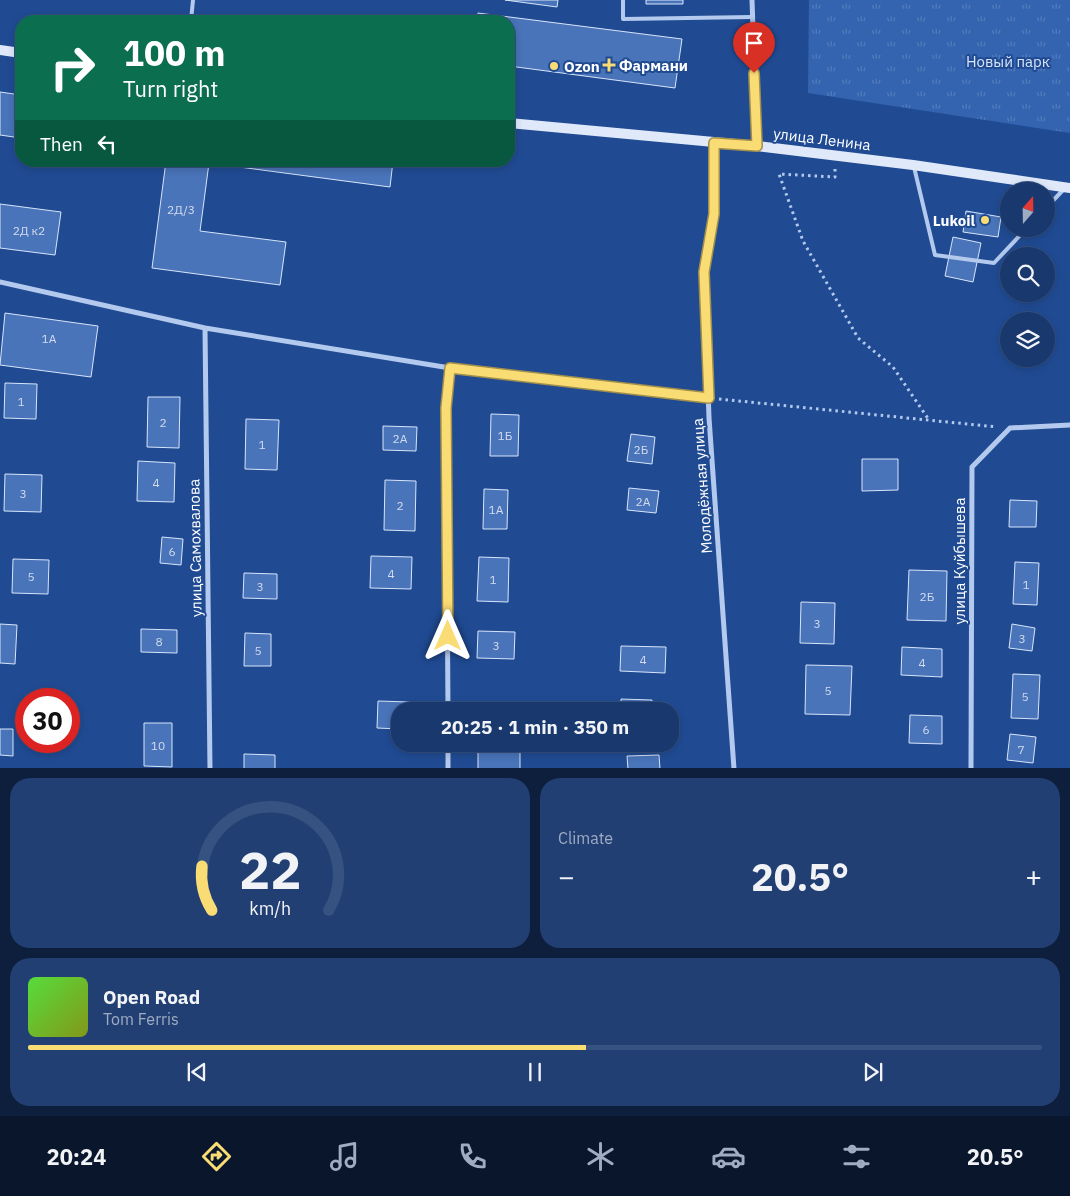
<!DOCTYPE html>
<meta charset="utf-8">
<style>
body{margin:0;font-family:"IBM Plex Sans",sans-serif;background:#213f73;color:#f1f3f6;height:100vh;display:flex;flex-direction:column;font-size:19px;white-space:nowrap}
*{box-sizing:border-box;margin:0}
p{font-size:16px;color:#9facc2}
.icon{flex:none;width:28px;height:28px;fill:none;stroke:currentColor;stroke-width:2;stroke-linecap:round;stroke-linejoin:round}
.map{position:relative;height:768px;overflow:hidden}
.details{display:flex;flex-direction:column;gap:10px;padding:10px;background:#0d1f3c;flex:1}
.details>*{flex:none}
.banner{position:absolute;left:15px;top:15px;width:500px;height:152px;border-radius:20px;box-shadow:0 2px 8px #0003,0 0 0 1px #365281;background:#0b6e4f;color:#fff;overflow:hidden}
.needle{width:32px;rotate:20deg}
.controls{position:absolute;left:1000px;top:182px;display:grid;gap:10px}
.controls a{display:grid;place-items:center;width:55px;height:55px;border-radius:50%;background:#18386e;box-shadow:0 2px 8px #0003,0 0 0 1px #365281;font-size:25px}
.speed{position:absolute;left:15px;top:688px;display:flex;gap:10px;font-size:25px;font-weight:700;text-align:center}
.speed>*{display:grid;place-content:center;width:65px;height:65px;border-radius:50%;background:#18386e;box-shadow:0 2px 8px #0003,0 0 0 1px #365281;line-height:1}
.speed .limit{border:8px solid #d22;background:#fff;color:#111}
.pin{position:absolute;display:grid;place-items:center;width:42px;height:42px;color:#fff;margin:-51px -21px;border-radius:50% 50% 50% 0;rotate:-45deg;box-shadow:0 0 5px #0007}
.pin .icon{rotate:45deg}
.me{position:absolute;width:55px;margin:-28px;rotate:0deg;stroke-linejoin:round;filter:drop-shadow(0 0 4px #0008)}
.turn{display:flex;align-items:center;gap:18px;height:105px;padding:0 25px;font-size:22px}
.turn .icon{width:65px;height:65px;stroke-width:2.5}
.turn b{display:block;font-size:35px;line-height:42px}
.then{display:flex;align-items:center;height:48px;padding:0 25px;background:#0003;gap:10px;font-size:19px}
.big{font-size:38px;font-weight:700;line-height:1.1}
.details .widget{flex:1;display:flex;flex-direction:column;justify-content:center;gap:8px;min-width:0;padding:0 18px;border-radius:20px;background:#213f73}
.details .dial{align-items:center;gap:0}
.dial svg{height:130px;overflow:visible;fill:none;stroke:#365281;stroke-width:7;stroke-linecap:round;text-anchor:middle}
.dial text{fill:#f1f3f6;stroke:none}
.song{display:flex;align-items:center;gap:15px}
.cover{width:60px;height:60px;border-radius:8px;background:linear-gradient(135deg,hsl(110 70% 55%),hsl(70 70% 35%))}
.played{height:5px;border-radius:2px;background:linear-gradient(90deg,#fadc74 55%,#365281 55%)}
.keys{display:flex;justify-content:space-around;direction:ltr}
.heat{display:flex;justify-content:space-between;align-items:center;font-size:28px;direction:ltr}
.details .tiles{flex:1;display:grid;gap:10px;grid-template-columns:1fr 1fr}
.widget:last-child{grid-column:span 2}
.trip{position:absolute;left:391px;top:702px;width:288px;height:50px;border-radius:20px;background:#18386e;box-shadow:0 2px 8px #0003,0 0 0 1px #365281;font-weight:700;line-height:50px;text-align:center}
.tabs{display:flex;height:80px;justify-content:space-around;align-items:center;background:#0a162c;color:#9facc2}
.tabs .icon{width:35px;height:35px}
.tabs .current{color:#fadc74}
.tabs b{font-size:22px;color:#f1f3f6}
.map>svg:first-child{display:block}
.park{fill:url(#park-tufts)}
.building{fill:#4974b9;stroke:#d8e5fa}
.lines{fill:none;stroke-linecap:round;stroke-linejoin:round}
.path{stroke:#b3caee;stroke-width:3;stroke-dasharray:2.5 4;stroke-linecap:butt}
.lane{stroke:#b3caee;stroke-width:4}
.street{stroke:#b3caee;stroke-width:5}
.secondary{stroke:#dfe9fa;stroke-width:10}
.route-casing{stroke:#a28f4b;stroke-width:12}
.route{stroke:#fadc74;stroke-width:9}
.poi-dot{fill:#fadc74;stroke:#204b93;stroke-width:2}
.labels{text-anchor:middle;dominant-baseline:central;stroke-width:4;stroke-linejoin:round;paint-order:stroke}
.number-label{font-size:12px;fill:#d2dcee}
.park-label{font-size:15px;fill:#d8e5fa;stroke:#204b93}
.poi-label{font-size:15px;font-weight:bold;fill:#fff;stroke:#204b93;text-anchor:start}
.street-label{font-size:15px;fill:#fff;stroke:#204b93}
</style>
<div class="map">
<svg width="1070" height="769" viewBox="0 0 1070 769">
<defs>
<pattern id="park-tufts" width="24" height="20" patternUnits="userSpaceOnUse" patternTransform="scale(1.25)"><rect width="24" height="20" fill="#3464b0"/><path d="M3 7l-1-3M5 7V3M7 7l1-3M15 17l-1-3M17 17v-4M19 17l1-3" fill="none" stroke="#527bbc"/></pattern>
</defs>
<rect width="100%" height="100%" fill="#204b93"/>
<path class="park" d="M809,0H1070V133L808,93Z"/>
<path class="building" d="M505,0H558L557,7Z
M646,0H683V4H646Z
M478,13L682,39L675,88L509,66V21H477Z
M0,92L21,95V138L0,135Z
M166,161H393L390,187L209,163L200,231L286,242L280,285L152,268Z
M0,204L61,212L55,255L0,248Z
M966,211L1001,217L998,237L963,232Z
M953,237L981,243L973,282L945,276Z
M5,313L98,326L91,377L0,365Z
M5,383L37,384L36,419L4,418Z
M148,397H180L179,448L147,447Z
M491,414L519,415L518,456H490Z
M246,419L279,420L277,470L245,469Z
M383,426L417,427L416,451L383,450Z
M631,434L655,437L652,464L627,461Z
M862,459H898V490L862,491Z
M138,461L175,463L174,502L137,501Z
M5,474L42,475L41,512L4,511Z
M385,480L416,481L415,531L384,530Z
M629,488L659,491L656,513L627,510Z
M484,489L508,490L507,529H483Z
M1010,500L1037,501L1036,527H1009Z
M162,537L183,539L181,565L160,563Z
M371,556L412,557L411,589L370,588Z
M479,557L509,558L508,602L477,601Z
M13,559L49,560L48,594L12,593Z
M1015,562L1039,563L1037,605L1013,604Z
M909,570L947,571L946,621L907,620Z
M244,573L277,574V599L243,598Z
M801,602L835,603L834,644L800,643Z
M0,624L17,625L15,664L0,663Z
M1012,624L1035,628L1032,651L1009,648Z
M141,629L177,630V653L141,652Z
M478,631L515,632L514,659L477,658Z
M245,633L271,634V666H244Z
M621,646L666,647L665,673L620,671Z
M902,647L942,649V677L901,675Z
M806,665L852,666L850,715L805,714Z
M1013,674L1040,675L1038,719L1011,718Z
M621,699L652,700V711H621Z
M378,701L410,702V711H400V729L377,728Z
M910,715L942,716V744L909,743Z
M144,723H172V767L144,766Z
M0,729H13V756L0,755Z
M1010,734L1036,737L1033,763L1007,760Z
M478,744H520V769H478Z
M244,754L275,755V769H244Z
M659,755L660,769H628L627,756Z"/>
<g class="lines">
<path class="path" d="M835,169V177L779,174L803,241L858,338L893,367L929,420
M719,399L997,427"/>
<path class="lane" d="M623,0V19L752,17
M191,21L193,0
M914,167L935,255L994,263L1026,229
M1046,208L1064,189"/>
<path class="street" d="M752,0L757,146
M714,143L715,214L704,272L709,418L734,769
M0,282L205,328L450,368L709,398
M205,328L210,769
M448,711L446,408L450,368
M448,769V744
M971,769L972,467L1010,428L1070,425"/>
<path class="secondary" d="M0,50L21,53
M509,123L757,146L913,165L1070,188"/>
</g>
<g class="lines">
<defs>
<path id="route" d="M448,636L446,408L450,368L709,398L704,272L714,214V143L757,146L754,73"/>
</defs>
<use href="#route" class="route-casing"/>
<use href="#route" class="route"/>
</g>
<g class="poi-dot">
<path d="M606.5 57.5h5v5h5v5h-5v5h-5v-5h-5v-5h5z"/>
<circle cx="554" cy="66" r="5"/>
<circle cx="985" cy="220" r="5"/>
</g>
<g class="labels">
<g class="number-label">
<text x="181" y="209">2Д/3</text>
<text x="29" y="230">2Д к2</text>
<text x="49" y="338">1А</text>
<text x="21" y="401">1</text>
<text x="163" y="422">2</text>
<text x="505" y="435">1Б</text>
<text x="400" y="438">2А</text>
<text x="262" y="444">1</text>
<text x="641" y="449">2Б</text>
<text x="156" y="482">4</text>
<text x="23" y="493">3</text>
<text x="643" y="501">2А</text>
<text x="400" y="505">2</text>
<text x="496" y="509">1А</text>
<text x="172" y="551">6</text>
<text x="391" y="573">4</text>
<text x="31" y="576">5</text>
<text x="493" y="579">1</text>
<text x="1026" y="584">1</text>
<text x="260" y="586">3</text>
<text x="927" y="596">2Б</text>
<text x="817" y="623">3</text>
<text x="1022" y="638">3</text>
<text x="159" y="641">8</text>
<text x="496" y="645">3</text>
<text x="258" y="650">5</text>
<text x="643" y="659">4</text>
<text x="922" y="662">4</text>
<text x="828" y="690">5</text>
<text x="1025" y="696">5</text>
<text x="926" y="729">6</text>
<text x="158" y="745">10</text>
<text x="1021" y="749">7</text>
</g>
<g class="park-label">
<text x="1008" y="61">Новый парк</text>
</g>
<g class="poi-label">
<text x="619" y="65">Фармани</text>
<text x="564" y="66">Ozon</text>
<text x="975" y="220" text-anchor="end">Lukoil</text>
</g>
<g class="street-label">
<text transform="translate(822 139) rotate(7)">улица Ленина</text>
<text transform="translate(702 486) rotate(-94)">Молодёжная улица</text>
<text transform="translate(195 548) rotate(-91)">улица Самохвалова</text>
<text transform="translate(959 561) rotate(-90)">улица Куйбышева</text>
</g>
</g>
</svg>
<div class="controls">
<a><svg class="needle" viewBox="-14 -14 28 28"><path d="M0-13l5 13h-10z" fill="#e53935"/><path d="M0 13l5-13h-10z" fill="#9facc2"/></svg></a>
<a><svg class="icon" aria-label="search" viewBox="0 0 24 24"><circle cx="10" cy="10" r="6"/><path d="M15 15l6 6"/></svg></a>
<a><svg class="icon" aria-label="layers" viewBox="0 0 24 24"><path d="M12 4l9 5-9 5-9-5zM3 14l9 5 9-5"/></svg></a>
</div>
<div class="speed"><div class="limit">30</div></div>
<div class="pin" style="left:754px;top:73px;background:#d93025"><svg class="icon" aria-label="arrive" viewBox="0 0 24 24"><path d="M6 21V4h12l-3 4 3 4H6"/></svg></div>
<svg class="me" style="left:448px;top:636px" viewBox="-20 -20 40 40"><path d="M0-17L14 15 0 8-14 15z" fill="#fadc74" stroke="#fff" stroke-width="4"/></svg>
<div class="trip">20:25 · 1 min · 350 m</div>
<div class="banner">
<div class="turn"><svg class="icon" aria-label="right" viewBox="0 0 24 24"><path d="M7 20v-9h11M14 6l5 5-5 5"/></svg><div><b>100 m</b>Turn right</div></div>
<div class="then">Then<svg class="icon" aria-label="left" viewBox="0 0 24 24"><path d="M17 20v-9H6M10 6l-5 5 5 5"/></svg></div>
</div>
</div>
<section class="details">
<div class="tiles">
<div class="widget dial"><svg viewBox="0 0 100 80">
<path d="M14 69A42 42 0 1 1 86 69"/>
<path d="M14 69A42 42 0 0 1 8 42" stroke="#fadc74"/>
<text x="50" y="56" font-size="32" font-weight="700">22</text>
<text x="50" y="72" font-size="11">km/h</text>
</svg></div>
<div class="widget"><p>Climate</p>
<div class="heat"><a>−</a><b class="big">20.5°</b><a>+</a></div>
</div>
<div class="widget">
<div class="song"><i class="cover"></i><div><b>Open Road</b><p>Tom Ferris</p></div></div>
<div class="played"></div>
<div class="keys"><svg class="icon" aria-label="previous" viewBox="0 0 24 24"><path d="M18 5L8 12l10 7zM5 5v14"/></svg><svg class="icon" aria-label="pause" viewBox="0 0 24 24"><path d="M8 5v14M16 5v14"/></svg><svg class="icon" aria-label="next" viewBox="0 0 24 24"><path d="M6 5l10 7-10 7zM19 5v14"/></svg></div>
</div>
</div>
</section>
<nav class="tabs">
<b>20:24</b>
<svg class="icon current" aria-label="directions" viewBox="0 0 24 24"><path d="M12 3l9 9-9 9-9-9zM9 14v-3h6M13 9l2 2-2 2"/></svg>
<svg class="icon" aria-label="music" viewBox="0 0 24 24"><path d="M9 18V5l10-2v13"/><circle cx="6" cy="18" r="3"/><circle cx="16" cy="16" r="3"/></svg>
<svg class="icon" aria-label="phone" viewBox="0 0 24 24"><path d="M5 4h4l2 5-3 2q2 4 5 5l2-3 5 2v4C11 20 4 13 5 4z"/></svg>
<svg class="icon" aria-label="climate" viewBox="0 0 24 24"><path d="M12 3v18M4 7l16 10M4 17L20 7"/></svg>
<svg class="icon" aria-label="car" viewBox="0 0 24 24"><path d="M5 17H2v-5l4-1 3-4h7l3 4 3 1v5h-3M9 17h6M6 11h13"/><circle cx="7" cy="17" r="2"/><circle cx="17" cy="17" r="2"/></svg>
<svg class="icon" aria-label="filters" viewBox="0 0 24 24"><path d="M4 7h16M4 17h16"/><circle cx="9" cy="7" r="2"/><circle cx="15" cy="17" r="2"/></svg>
<b>20.5°</b>
</nav>
